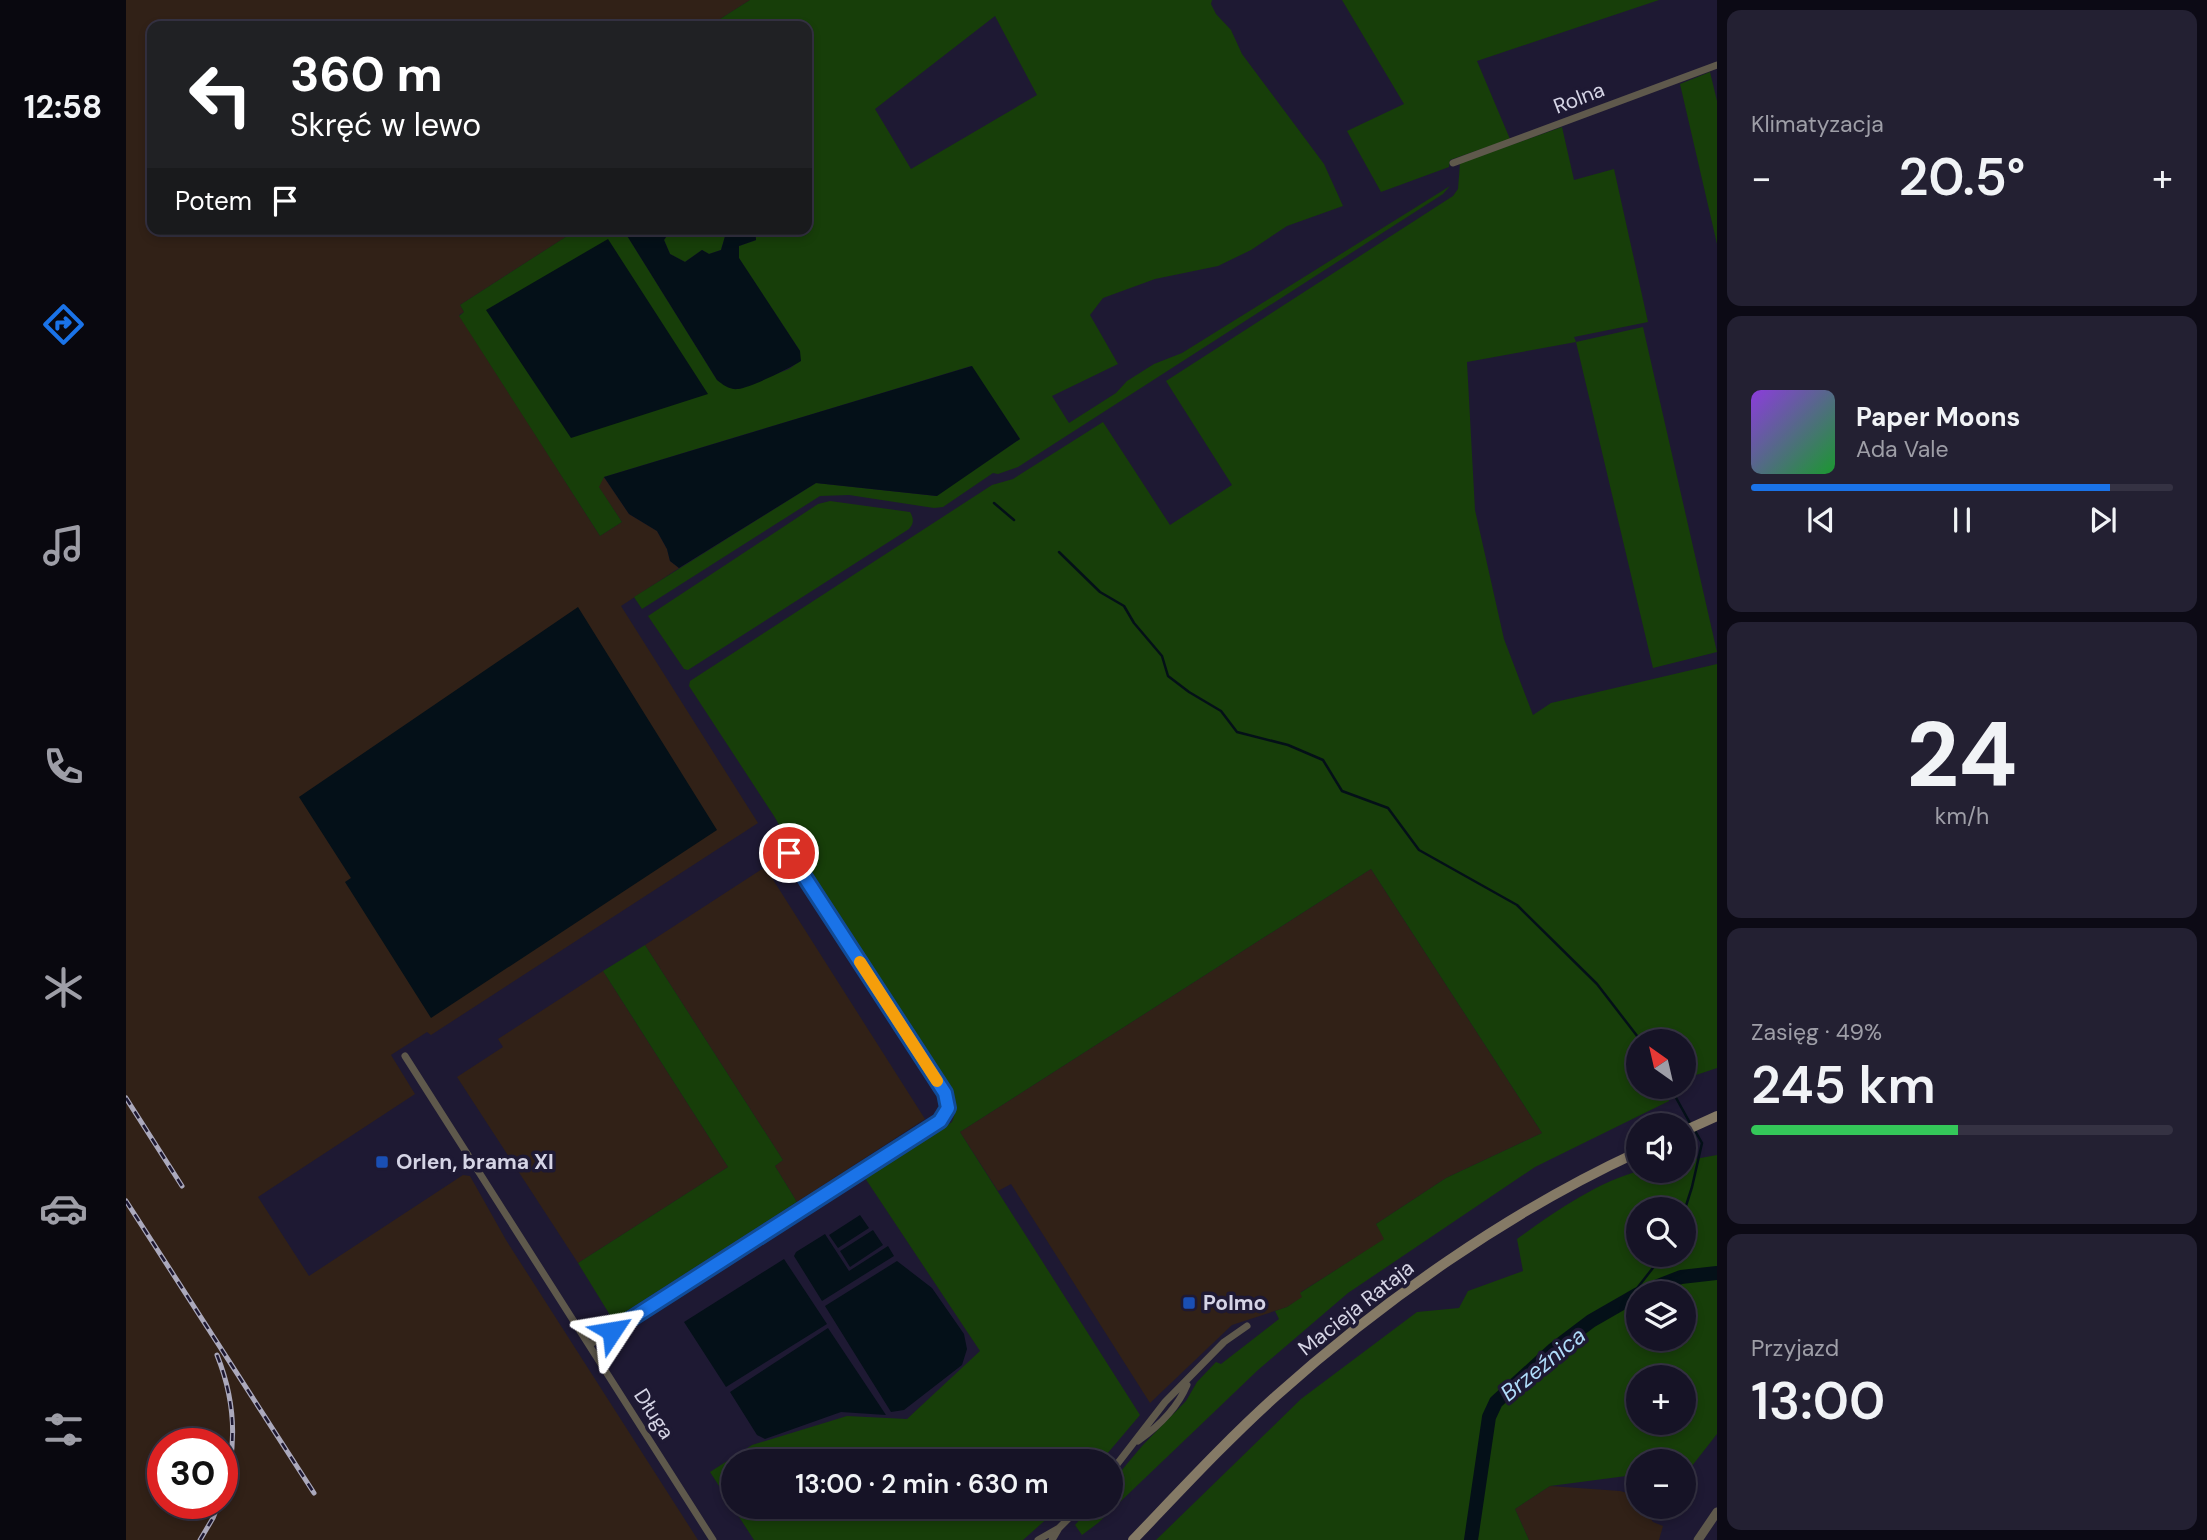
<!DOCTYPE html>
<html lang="pl">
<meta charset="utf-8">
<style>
body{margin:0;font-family:"DM Sans",sans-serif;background:#232032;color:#f1f3f6;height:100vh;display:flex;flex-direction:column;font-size:26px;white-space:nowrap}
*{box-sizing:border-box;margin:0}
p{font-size:23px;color:#9e9ea7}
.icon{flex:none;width:38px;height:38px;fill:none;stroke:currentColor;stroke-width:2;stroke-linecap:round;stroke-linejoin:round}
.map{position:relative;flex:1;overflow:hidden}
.drawer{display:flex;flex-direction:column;gap:10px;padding:10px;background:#0c0a15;width:490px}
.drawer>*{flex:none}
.banner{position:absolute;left:21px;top:21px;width:665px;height:214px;border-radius:14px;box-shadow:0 4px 10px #0003,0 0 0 2px #353243;background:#202124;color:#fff;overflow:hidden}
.needle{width:46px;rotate:326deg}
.fabs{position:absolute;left:1500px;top:1029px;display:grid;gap:14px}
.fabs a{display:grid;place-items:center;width:70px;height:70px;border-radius:50%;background:#161326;box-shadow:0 4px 10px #0003,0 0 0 2px #353243;font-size:35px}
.speed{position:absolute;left:21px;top:1428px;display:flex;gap:14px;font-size:35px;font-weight:700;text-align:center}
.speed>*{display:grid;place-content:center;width:91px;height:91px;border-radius:50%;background:#161326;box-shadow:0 4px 10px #0003,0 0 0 2px #353243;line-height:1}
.speed .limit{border:10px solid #d22;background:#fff;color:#111}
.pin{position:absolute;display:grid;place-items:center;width:60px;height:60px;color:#fff;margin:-30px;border:4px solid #fff;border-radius:50%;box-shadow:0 2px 7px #0007}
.me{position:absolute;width:77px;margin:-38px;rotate:57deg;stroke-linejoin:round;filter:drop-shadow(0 0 5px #0008)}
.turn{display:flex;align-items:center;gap:24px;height:147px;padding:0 28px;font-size:32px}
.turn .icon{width:91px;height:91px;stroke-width:2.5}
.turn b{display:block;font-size:49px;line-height:60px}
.then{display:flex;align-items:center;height:66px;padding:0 28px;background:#0003;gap:14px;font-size:26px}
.big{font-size:52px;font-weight:600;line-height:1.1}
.drawer .card{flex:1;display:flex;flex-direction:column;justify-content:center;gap:10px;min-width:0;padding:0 24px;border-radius:14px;background:#232032}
.drawer .dial{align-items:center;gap:0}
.dial b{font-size:91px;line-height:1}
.song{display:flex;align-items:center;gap:21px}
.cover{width:84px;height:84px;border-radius:10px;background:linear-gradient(135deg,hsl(270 70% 55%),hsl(130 70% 35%))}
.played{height:7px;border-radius:4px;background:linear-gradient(90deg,#1a73e8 85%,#353243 85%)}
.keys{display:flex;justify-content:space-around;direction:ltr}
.heat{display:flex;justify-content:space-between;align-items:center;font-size:38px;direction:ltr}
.charge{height:10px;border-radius:5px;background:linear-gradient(90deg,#34c759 49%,#353243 0)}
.trip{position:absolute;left:595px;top:1449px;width:402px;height:70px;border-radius:35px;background:#161326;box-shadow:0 4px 10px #0003,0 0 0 2px #353243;font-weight:600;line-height:70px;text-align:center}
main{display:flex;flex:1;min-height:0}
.tab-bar{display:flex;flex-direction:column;width:126px;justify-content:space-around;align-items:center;background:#09080f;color:#9e9ea7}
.tab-bar .icon{width:49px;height:49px}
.tab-bar .active{color:#1a73e8}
.tab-bar b{font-size:32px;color:#f1f3f6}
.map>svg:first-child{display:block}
.industrial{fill:#312117;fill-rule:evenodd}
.green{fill:#173e09;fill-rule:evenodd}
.water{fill:#041018}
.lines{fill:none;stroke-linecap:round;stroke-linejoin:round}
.stream{stroke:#041018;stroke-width:2.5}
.river{stroke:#041018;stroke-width:14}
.minor{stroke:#5f594c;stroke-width:7}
.tertiary{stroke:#5f594c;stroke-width:9}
.secondary{stroke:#857a66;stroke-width:10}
.rail-casing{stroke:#aba9bc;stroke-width:5}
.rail{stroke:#1e1933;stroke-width:2.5;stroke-dasharray:8;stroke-linecap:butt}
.route-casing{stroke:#114b97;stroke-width:18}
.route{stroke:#1a73e8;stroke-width:12}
.slow{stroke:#f59e0b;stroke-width:12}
.transit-dot{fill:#1a4fb4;stroke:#1e1933;stroke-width:2.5}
.labels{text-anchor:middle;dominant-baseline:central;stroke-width:7;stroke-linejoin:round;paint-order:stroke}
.street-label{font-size:21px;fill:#d5d4e5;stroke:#1e1933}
.poi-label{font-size:21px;font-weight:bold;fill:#d5d4e5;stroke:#1e1933;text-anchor:start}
.water-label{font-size:23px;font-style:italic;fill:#afdcfa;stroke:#1e1933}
</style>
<main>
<nav class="tab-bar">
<b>12:58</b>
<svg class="icon active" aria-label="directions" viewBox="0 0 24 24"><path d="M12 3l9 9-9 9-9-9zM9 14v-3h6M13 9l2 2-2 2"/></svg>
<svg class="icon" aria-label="music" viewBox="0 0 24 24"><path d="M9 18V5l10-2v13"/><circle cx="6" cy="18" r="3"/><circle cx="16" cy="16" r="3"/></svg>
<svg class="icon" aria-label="phone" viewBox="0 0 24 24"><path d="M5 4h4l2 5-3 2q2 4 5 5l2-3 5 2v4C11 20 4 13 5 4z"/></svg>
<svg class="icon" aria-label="climate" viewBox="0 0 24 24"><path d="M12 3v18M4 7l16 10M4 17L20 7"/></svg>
<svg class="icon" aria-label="car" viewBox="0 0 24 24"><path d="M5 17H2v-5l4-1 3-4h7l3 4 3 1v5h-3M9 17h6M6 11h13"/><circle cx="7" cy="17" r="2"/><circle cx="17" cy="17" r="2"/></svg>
<svg class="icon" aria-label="filters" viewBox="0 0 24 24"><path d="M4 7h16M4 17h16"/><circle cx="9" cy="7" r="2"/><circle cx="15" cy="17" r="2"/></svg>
</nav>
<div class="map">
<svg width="1591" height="1540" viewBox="0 0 1591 1540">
<rect width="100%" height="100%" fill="#1e1933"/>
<path class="industrial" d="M0,0H624L583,26H26V229H452L334,305L338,312L333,315L474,536L496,522L472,486L478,477L503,514L531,531L541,549L544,561L553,568L495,606L632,823L305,1035L301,1032L265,1055L289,1094L132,1197L183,1276L337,1175L344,1176L380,1240L572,1540H0ZM37,1444H96V1503H37Z
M639,867L799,1119L671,1202L649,1166L657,1160L519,945Z
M1245,869L1416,1133L1320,1178L1250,1224L1259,1239L1175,1292L1177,1297L1161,1307L1106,1325L1024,1403L885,1184L872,1191L834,1132Z
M477,971L602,1167L452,1263L331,1077L377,1047L372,1039Z
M1424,1486L1494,1491L1505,1494L1512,1507H1515L1527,1522L1537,1526L1533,1540H1403L1389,1509Z"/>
<path class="green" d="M624,0H1086L1085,4L1090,14L1105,30L1116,54L1198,164L1217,206L1161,226L1125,250L1092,266L1029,279L977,298L964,315L992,364L926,396L943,423L990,393L1001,381L1028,364L1056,353L1324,186L1317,194L892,467L872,474L867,473L817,507L808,508L723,495L694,496L516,609L508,597L690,483L810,496L894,439L845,366L478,477L473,487L496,522L474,536L333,316L338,312L334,305L452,229H501L500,234L591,380L611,389L663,369L674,361V351L612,257L613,246L630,240L629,229H681V26H583ZM869,16L911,95L785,169L749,109Z
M1216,0H1533L1351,61L1384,139L1324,160L1323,167L1255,192L1221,131L1278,104Z
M1584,72L1591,101V244L1554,84Z
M1436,127L1448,180L1488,169L1522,322L1448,337L1450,342L1517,327L1591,652L1527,668L1450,342L1341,362L1349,510L1378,639L1407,715L1425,703L1591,664V1068L1558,1079V1041H1512V1087H1544L1542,1091L1543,1101L1409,1167L1222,1293L1132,1370L972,1523L956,1535L949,1525L965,1507H985V1483L1016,1446L1060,1401L1071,1382L1090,1362L1095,1364L1153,1319L1149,1311L1161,1307L1176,1297L1174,1293L1258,1239L1250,1224L1320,1178L1416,1133L1245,869L834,1132L1014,1415L975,1461H607V1507H934L897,1540H628L584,1472L626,1445L721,1416L781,1419L854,1351L739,1178L826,1122L830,1110L829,1099L740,967L668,851L648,816L563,686L564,681L866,485L887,479L977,422L1044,525L1106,485L1040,381L1327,196L1332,189L1334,163Z
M552,229H605L600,233L595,250L583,254L576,250L559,262L544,254L538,240L542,234Z
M704,501L784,512C788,519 788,523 783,529L562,670L558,669L522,616L692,504Z
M519,945L657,1160L649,1166L671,1202L487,1320L452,1263L602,1167L477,971Z
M1591,1155V1434L1558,1476V1461H1512V1481L1508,1475L1424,1486L1389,1509L1403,1540H1030L1175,1399L1291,1312L1333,1308L1342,1291L1397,1271L1391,1239C1424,1215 1474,1180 1514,1171C1527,1168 1544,1171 1558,1171V1161ZM1512,1209H1558V1255H1512ZM1512,1293H1558V1339H1512ZM1512,1377H1558V1423H1512Z"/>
<path class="water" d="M501,229H552L542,234L538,240L544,254L559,262L576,250L583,254L595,250L600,233L605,229H629L630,240L613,246V258L674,351L675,361C662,369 626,387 612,389C604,390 597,385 591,380L500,234Z
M482,239L582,394L445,438L360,310Z
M846,366L894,439L811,496L690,483L553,568L544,561L541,549L531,531L503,514L478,477Z
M452,607L591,830L305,1018L219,882L225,878L173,797Z
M734,1215L743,1228L712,1248L703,1235Z
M747,1230L757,1245L724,1267L714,1251Z
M699,1234L723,1271L762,1246L768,1256L696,1301L668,1256L670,1252Z
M658,1259L701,1324L600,1387L558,1322Z
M771,1261L806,1288L838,1334L841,1349L836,1365L778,1410L765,1412L699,1306Z
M702,1328L760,1415L715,1412L639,1439L631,1435L604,1392Z"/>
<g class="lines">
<path class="stream" d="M868,503L888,520
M933,552L974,592L998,606L1008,623L1036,656L1042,676L1063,692L1095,711L1111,732L1162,745L1197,760L1216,791L1262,808L1293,850L1391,905L1471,984L1515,1041
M1544,1087L1564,1123
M1558,1212L1566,1187L1576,1143L1568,1129
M1505,1296L1537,1255"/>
<path class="river" d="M1514,1293L1555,1277L1591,1273
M1345,1540L1363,1417L1370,1402L1428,1349L1465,1321L1512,1294"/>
<path class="minor" d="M1327,163L1591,65
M279,1056L587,1540
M463,1345L814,1121L822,1108L819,1093L663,853
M1012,1441C1033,1426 1051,1409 1061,1385
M985,1472L1039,1402L1098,1342L1121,1326
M912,1540L933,1528
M926,1540L933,1528L954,1507"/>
<path class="tertiary" d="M1572,1540L1591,1512"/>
<path class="secondary" d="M1558,1131L1591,1116
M1007,1540C1054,1491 1100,1441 1150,1396C1256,1301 1382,1212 1512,1152"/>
<defs>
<path id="rail" d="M0,1098L56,1186
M0,1201L188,1493
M91,1355C109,1400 112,1448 96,1494
M74,1540L87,1518L93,1503"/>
</defs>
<use href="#rail" class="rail-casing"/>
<use href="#rail" class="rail"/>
</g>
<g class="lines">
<defs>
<path id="route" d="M486,1331L814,1121L822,1108L819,1093L663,853"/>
</defs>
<use href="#route" class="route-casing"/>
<use href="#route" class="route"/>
<path class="slow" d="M734,962L811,1081"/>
</g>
<g class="transit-dot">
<rect x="249" y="1155" width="14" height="14" rx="3.5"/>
<rect x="1056" y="1296" width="14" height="14" rx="3.5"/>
</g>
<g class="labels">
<g class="street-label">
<text transform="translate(1453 98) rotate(-21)">Rolna</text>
<text transform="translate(1230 1308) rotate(-38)">Macieja Rataja</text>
<text transform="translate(528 1414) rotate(57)">Długa</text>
</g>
<g class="poi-label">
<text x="270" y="1162">Orlen, brama XI</text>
<text x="1077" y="1303">Polmo</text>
</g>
<g class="water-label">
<text transform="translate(1417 1364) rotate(-39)">Brzeźnica</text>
</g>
</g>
</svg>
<div class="fabs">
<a><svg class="needle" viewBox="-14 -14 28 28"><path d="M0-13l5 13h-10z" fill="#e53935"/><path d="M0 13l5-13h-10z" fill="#9e9ea7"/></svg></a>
<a><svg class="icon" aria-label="sound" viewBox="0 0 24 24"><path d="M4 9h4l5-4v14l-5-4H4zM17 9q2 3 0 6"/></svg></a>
<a><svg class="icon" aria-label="search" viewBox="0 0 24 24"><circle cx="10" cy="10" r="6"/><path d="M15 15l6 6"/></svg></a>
<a><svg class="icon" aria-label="layers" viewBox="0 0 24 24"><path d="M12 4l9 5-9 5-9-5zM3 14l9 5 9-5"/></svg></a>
<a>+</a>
<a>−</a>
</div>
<div class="speed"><div class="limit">30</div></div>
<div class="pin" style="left:663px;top:853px;background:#d93025"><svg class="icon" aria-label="arrive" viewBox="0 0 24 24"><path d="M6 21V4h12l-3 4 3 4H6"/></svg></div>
<svg class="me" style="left:486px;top:1331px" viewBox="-20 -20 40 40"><path d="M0-17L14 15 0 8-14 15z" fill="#1a73e8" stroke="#fff" stroke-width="4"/></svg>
<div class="trip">13:00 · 2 min · 630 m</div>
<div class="banner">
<div class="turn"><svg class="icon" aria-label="left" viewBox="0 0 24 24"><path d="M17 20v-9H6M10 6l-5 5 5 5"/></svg><div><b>360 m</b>Skręć w lewo</div></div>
<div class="then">Potem<svg class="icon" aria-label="arrive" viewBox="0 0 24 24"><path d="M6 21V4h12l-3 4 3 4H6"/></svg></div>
</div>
</div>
<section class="drawer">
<div class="card"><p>Klimatyzacja</p>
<div class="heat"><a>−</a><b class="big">20.5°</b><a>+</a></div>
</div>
<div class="card">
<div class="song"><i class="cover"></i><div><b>Paper Moons</b><p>Ada Vale</p></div></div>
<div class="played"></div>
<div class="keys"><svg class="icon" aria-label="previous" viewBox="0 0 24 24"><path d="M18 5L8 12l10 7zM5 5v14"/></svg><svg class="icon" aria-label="pause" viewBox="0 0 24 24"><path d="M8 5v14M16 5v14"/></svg><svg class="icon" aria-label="next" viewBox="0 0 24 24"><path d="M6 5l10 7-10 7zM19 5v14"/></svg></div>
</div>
<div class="card dial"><b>24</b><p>km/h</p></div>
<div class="card"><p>Zasięg · 49%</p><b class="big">245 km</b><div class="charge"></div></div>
<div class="card"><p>Przyjazd</p><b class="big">13:00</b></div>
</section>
</main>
